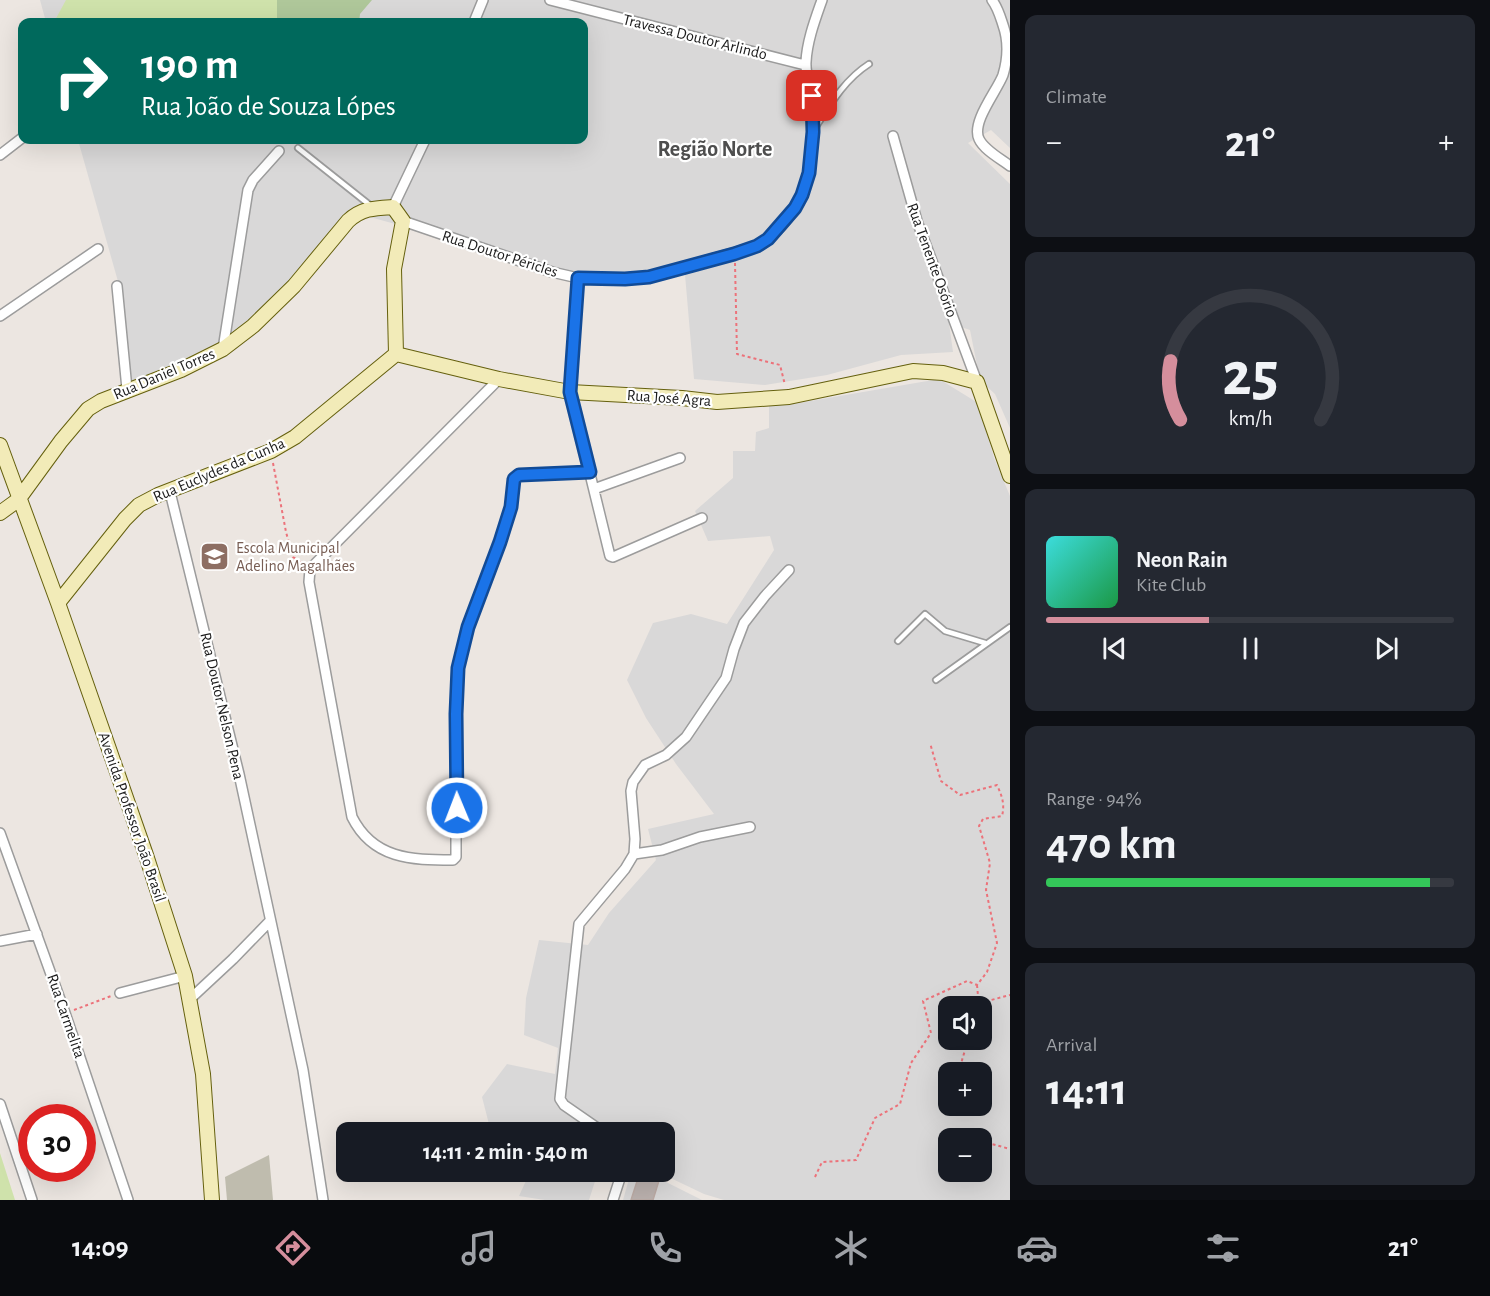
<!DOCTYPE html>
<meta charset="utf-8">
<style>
body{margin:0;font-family:"Alegreya Sans",sans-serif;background:#242831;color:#f1f3f6;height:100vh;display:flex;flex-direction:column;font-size:22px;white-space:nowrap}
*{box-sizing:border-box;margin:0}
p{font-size:20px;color:#9ea1a6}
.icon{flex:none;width:33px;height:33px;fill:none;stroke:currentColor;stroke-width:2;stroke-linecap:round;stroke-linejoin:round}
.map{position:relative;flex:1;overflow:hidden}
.details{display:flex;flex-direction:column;gap:15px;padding:15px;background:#0d0f14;width:480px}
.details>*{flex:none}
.top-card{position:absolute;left:18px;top:18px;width:570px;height:126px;border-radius:12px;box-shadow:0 6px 24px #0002;background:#00695c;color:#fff;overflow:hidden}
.buttons{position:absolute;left:938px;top:996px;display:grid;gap:12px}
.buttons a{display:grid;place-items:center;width:54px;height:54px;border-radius:12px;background:#171b24;box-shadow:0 6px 24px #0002;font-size:30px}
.speed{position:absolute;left:18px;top:1104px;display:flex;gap:12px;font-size:30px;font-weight:700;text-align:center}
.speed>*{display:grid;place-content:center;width:78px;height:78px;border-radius:50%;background:#171b24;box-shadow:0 6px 24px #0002;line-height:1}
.speed .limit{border:9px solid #d22;background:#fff;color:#111}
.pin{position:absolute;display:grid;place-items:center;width:51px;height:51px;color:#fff;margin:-26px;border-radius:12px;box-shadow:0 3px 9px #0006}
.me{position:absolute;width:66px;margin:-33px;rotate:359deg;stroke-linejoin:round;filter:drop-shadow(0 0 4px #0008)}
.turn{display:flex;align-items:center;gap:21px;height:126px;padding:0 24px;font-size:27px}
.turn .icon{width:78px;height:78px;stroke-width:2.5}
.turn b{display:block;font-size:42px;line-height:51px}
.big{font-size:45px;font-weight:600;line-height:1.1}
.details .card{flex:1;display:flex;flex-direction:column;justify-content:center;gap:9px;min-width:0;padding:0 21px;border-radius:12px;background:#242831}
.details .dial{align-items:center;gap:0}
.dial svg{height:156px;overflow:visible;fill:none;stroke:#363941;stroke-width:7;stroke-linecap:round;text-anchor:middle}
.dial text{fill:#f1f3f6;stroke:none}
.song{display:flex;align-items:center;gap:18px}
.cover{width:72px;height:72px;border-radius:9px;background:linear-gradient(135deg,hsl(180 70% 55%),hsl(140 70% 35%))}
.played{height:6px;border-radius:3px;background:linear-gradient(90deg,#d58e9c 40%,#363941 40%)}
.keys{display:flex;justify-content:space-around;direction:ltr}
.heat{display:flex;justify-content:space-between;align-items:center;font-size:33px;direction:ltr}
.charge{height:9px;border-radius:4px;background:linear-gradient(90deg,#34c759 94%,#363941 0)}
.trip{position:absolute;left:336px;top:1122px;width:339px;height:60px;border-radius:12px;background:#171b24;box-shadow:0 6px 24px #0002;font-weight:600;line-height:60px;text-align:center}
.menu{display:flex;height:96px;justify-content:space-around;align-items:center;background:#090b0e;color:#9ea1a6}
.menu .icon{width:42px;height:42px}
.menu .on{color:#d58e9c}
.menu b{font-size:27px;color:#f1f3f6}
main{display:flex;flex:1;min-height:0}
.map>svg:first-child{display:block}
.residential{fill:#d9d8d8;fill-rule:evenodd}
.construction{fill:#bfbcae}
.grass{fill:#cfe2ab}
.forest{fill:#afc79a}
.building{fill:#bbb1ae;stroke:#bcaba5;stroke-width:1.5}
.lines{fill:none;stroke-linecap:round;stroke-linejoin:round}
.lane-casing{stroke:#9c9c9c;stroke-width:8}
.street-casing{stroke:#9c9c9c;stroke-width:12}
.secondary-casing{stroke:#65600e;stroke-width:16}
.path{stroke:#ec727a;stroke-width:2;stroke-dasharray:3 3;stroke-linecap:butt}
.lane{stroke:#fff;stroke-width:4.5}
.street{stroke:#fff;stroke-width:9}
.secondary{stroke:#f2ebb8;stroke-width:14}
.route-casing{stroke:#114b97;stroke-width:15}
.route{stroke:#1a73e8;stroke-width:10}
.labels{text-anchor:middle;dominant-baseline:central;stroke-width:4.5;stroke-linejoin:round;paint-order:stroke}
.street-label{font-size:16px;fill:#1b1b1b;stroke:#fff}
.education-label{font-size:16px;fill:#785e54;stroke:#fff;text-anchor:start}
.district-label{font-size:22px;font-weight:bold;fill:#4e4e4e;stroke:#fff}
</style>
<main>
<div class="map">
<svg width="1010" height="1200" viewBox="0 0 1010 1200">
<rect width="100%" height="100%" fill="#ece6e1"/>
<path class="residential" d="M40,0H1010V148L991,130L968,143L1010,184V428L995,394L980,380L970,330L949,323L953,352L901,355L827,375L765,385L694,379L684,263L661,270L580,275L359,214L239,337L132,388L119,285L78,140H584V22H46Z
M939,379L978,403L994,458L1010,496V1200H724L704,1194L658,1172H664V1132H491L482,1097L507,1064L555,1074L558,1048L524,1035L526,998L539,940L588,945L609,913L656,860L648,829L714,814L676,764L646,718L627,680L653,623L691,614L727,624L774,550L770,536L708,541L695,511L733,478V451H755L756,432L769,428V405L793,404ZM948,1006H981V1040H948ZM948,1072H981V1106H948ZM948,1138H981V1172H948Z
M530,1172H598L589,1200H545L519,1196Z
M631,1172H646L702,1200H623Z"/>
<path class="construction" d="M269,1155L273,1200H227L225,1177Z"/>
<path class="grass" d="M66,0H277V22H54Z
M0,1153L15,1200H0Z"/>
<path class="forest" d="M277,0H372L360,14L359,22H277Z"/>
<path class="building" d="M640,1172H654L661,1174L653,1200H631Z"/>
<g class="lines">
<defs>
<path id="lane" d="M814,130C830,105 844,80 869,64
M298,148L371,206
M898,641L925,614L945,631L985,643
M936,680L1010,627"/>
<path id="street" d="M550,0L805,65
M992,0C998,8 1000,16 1003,25C1009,42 1008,58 1003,75C997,91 971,122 979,139C984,150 1001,159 1010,166
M474,22L483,0
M893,136L917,221L977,382
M0,155L22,138
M393,207L425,140
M403,221L552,272L578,278L625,279L649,277L757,246C810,214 816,155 812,99C811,87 805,74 806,62C807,41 815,20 822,0
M578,278L570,392L610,556L613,557L702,518
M117,286L127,389
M0,316L98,249
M223,349L248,190L253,180L279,151
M499,379L310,569L309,582L352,817C373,859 411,860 453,860L456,857V714L458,668L468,627L500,542L511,507L514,479L519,475L590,472
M594,489L680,458
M170,492L239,774L303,1070L323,1200
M0,833L65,1013L128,1200
M634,854L662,850L700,837L750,827
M0,941L37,934
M120,993L185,976
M190,999L233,959L270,921
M0,1104L32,1200
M603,1132L564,1105L560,1099L579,924L625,869L634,854L635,839L631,791L633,782L645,765L666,755L686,737L726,678L734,649L744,623L765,596L789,570
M613,1200L622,1172"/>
<path id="secondary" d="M396,354L499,379L570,392L682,398L717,402L789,397L913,371L943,373L977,382L1010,476
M0,445L58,603L146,855L185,976L203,1074L212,1200
M0,513L18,500L61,441L88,409L101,401L181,370L223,349L253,326L294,286L348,221C362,208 375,208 393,207L403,221L394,269L396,354
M58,603L125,519L139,505L158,495L271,451L295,437L396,354"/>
</defs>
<use href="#lane" class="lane-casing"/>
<use href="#street" class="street-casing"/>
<use href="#secondary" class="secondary-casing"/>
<path class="path" d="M735,263L737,354L780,365L785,385
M273,463L286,532L293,557L303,564
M977,985L979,1006
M980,1003L1010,995
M74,1010L111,996
M960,1067L968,1040
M981,1141L1010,1149
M815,1177L822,1162L856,1160L875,1118L900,1104L911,1063L931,1033L923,1001L967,981L977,985L987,972L997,943L986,890L990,863L979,826L983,819L1002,816C1005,804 1002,796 997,785L960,795L941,781L930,743"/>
<use href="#lane" class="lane"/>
<use href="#street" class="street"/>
<use href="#secondary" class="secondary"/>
</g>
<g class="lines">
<defs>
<path id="route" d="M457,808L456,714L458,668L468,627L500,542L511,507L514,479L519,475L590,472L570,392L578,278L625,279L649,277L734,254L757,246L768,239L795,208L802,195L809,173L813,132L812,96"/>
</defs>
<use href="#route" class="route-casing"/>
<use href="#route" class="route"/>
</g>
<defs>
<symbol id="school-square" viewBox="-11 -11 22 22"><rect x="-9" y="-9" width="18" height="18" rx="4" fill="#8d6e63" stroke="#fff"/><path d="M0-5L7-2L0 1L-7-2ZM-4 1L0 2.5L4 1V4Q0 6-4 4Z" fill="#fff"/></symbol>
</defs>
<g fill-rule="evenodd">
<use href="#school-square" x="198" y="540" width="33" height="33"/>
</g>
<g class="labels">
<g class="street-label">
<text transform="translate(695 37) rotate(14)">Travessa Doutor Arlindo</text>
<text transform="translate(500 254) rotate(18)">Rua Doutor Péricles</text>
<text transform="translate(932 260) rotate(70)">Rua Tenente Osório</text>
<text transform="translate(164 374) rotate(-23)">Rua Daniel Torres</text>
<text transform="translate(669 398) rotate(4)">Rua José Agra</text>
<text transform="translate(219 470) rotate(-23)">Rua Euclydes da Cunha</text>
<text transform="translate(222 706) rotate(77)">Rua Doutor Nelson Pena</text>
<text transform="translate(132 817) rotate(71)">Avenida Professor João Brasil</text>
<text transform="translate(66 1016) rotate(71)">Rua Carmelita</text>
</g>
<g class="education-label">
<text x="236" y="548">Escola Municipal<tspan x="236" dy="18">Adelino Magalhães</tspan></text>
</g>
<g class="district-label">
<text x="715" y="149">Região Norte</text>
</g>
</g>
</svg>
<div class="buttons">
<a><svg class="icon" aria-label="sound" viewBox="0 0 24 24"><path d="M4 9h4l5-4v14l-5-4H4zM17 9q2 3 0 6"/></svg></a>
<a>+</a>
<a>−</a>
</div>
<div class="speed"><div class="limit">30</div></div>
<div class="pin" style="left:812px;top:96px;background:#d93025"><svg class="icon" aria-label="arrive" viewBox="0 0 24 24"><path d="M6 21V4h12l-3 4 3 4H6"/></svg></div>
<svg class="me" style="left:457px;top:808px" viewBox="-20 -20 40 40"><circle r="17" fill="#1a73e8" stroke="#fff" stroke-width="3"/><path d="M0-11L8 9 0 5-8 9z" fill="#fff"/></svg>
<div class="trip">14:11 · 2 min · 540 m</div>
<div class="top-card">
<div class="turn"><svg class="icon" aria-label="right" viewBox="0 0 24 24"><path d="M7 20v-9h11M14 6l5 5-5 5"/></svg><div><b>190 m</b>Rua João de Souza Lópes</div></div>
</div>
</div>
<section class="details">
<div class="card"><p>Climate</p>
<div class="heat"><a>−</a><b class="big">21°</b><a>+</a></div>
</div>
<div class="card dial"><svg viewBox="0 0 100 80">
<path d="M14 69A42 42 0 1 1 86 69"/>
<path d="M14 69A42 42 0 0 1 9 39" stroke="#d58e9c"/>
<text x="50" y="56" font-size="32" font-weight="700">25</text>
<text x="50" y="72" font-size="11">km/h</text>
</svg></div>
<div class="card">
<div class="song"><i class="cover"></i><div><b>Neon Rain</b><p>Kite Club</p></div></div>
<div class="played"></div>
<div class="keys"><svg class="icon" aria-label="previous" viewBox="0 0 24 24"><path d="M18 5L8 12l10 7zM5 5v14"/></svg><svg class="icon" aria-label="pause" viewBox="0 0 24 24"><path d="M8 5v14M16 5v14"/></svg><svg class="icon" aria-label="next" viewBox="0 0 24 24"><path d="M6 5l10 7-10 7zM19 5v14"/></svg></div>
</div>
<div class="card"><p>Range · 94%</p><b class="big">470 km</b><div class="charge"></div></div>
<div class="card"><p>Arrival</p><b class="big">14:11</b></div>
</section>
</main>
<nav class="menu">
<b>14:09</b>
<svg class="icon on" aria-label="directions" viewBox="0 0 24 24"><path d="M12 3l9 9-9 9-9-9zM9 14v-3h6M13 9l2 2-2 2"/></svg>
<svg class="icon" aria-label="music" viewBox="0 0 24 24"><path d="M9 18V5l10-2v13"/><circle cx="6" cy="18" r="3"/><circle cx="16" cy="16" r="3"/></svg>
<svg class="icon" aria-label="phone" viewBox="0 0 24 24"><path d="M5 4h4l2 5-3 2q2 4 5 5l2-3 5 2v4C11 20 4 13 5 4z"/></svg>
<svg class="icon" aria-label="climate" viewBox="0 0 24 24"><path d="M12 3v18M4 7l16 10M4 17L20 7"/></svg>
<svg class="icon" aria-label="car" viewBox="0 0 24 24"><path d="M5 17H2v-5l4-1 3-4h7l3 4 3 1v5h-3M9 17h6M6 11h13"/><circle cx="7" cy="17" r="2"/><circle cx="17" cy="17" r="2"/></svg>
<svg class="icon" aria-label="filters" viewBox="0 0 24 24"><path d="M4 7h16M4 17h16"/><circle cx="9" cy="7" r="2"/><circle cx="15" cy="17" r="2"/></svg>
<b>21°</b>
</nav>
